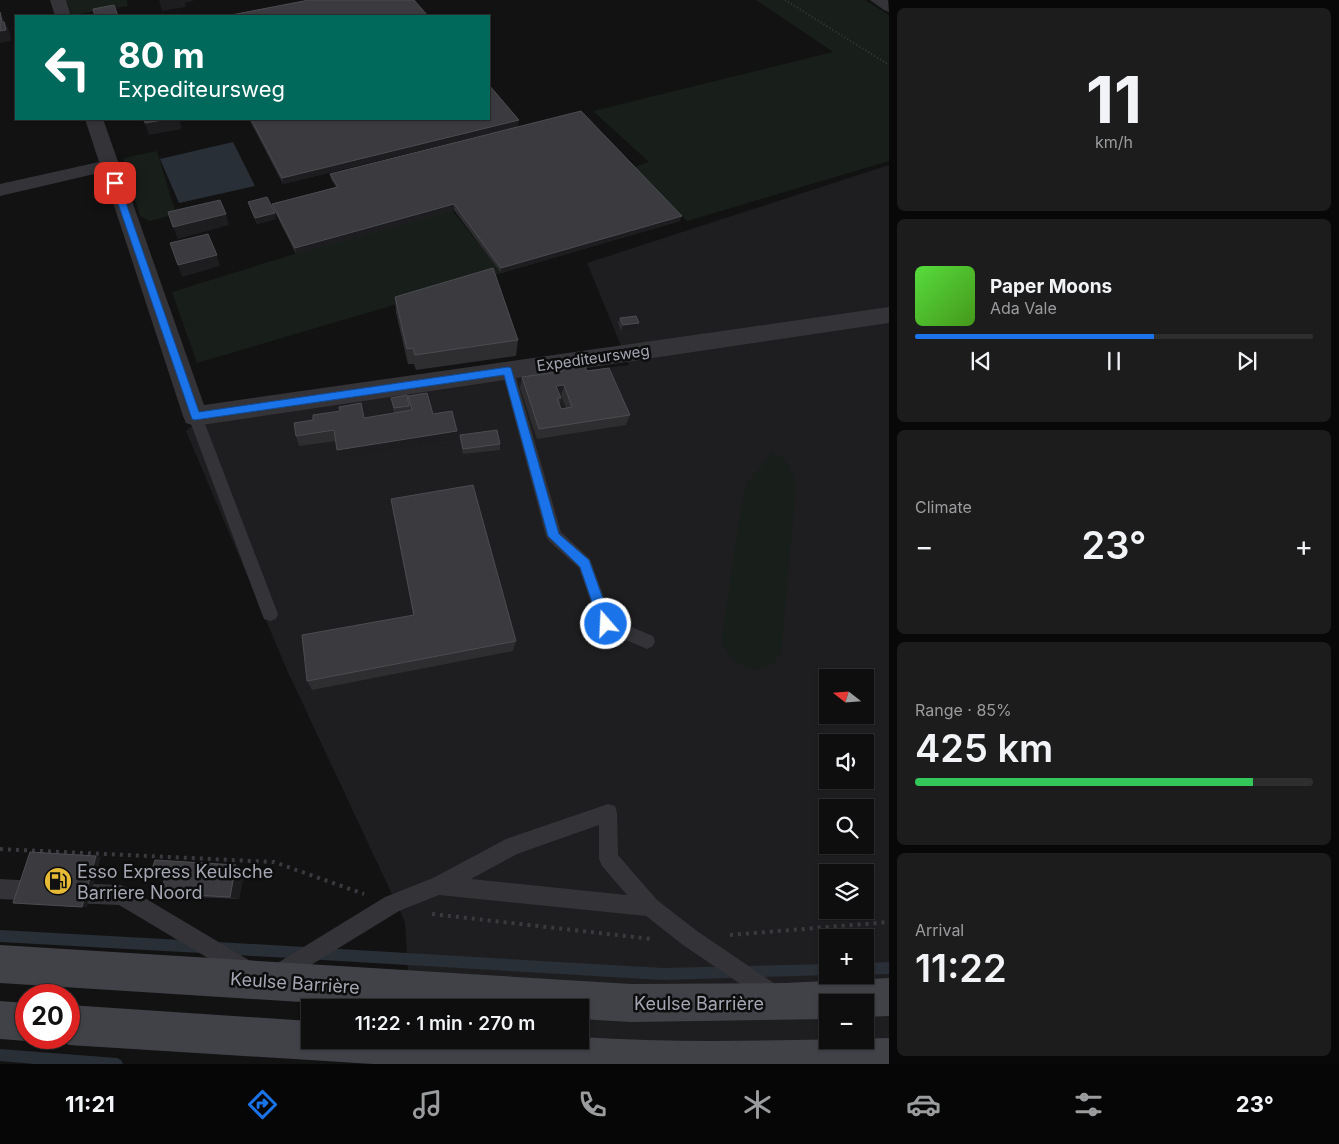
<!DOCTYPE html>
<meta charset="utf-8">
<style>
body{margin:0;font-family:Inter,sans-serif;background:#1c1c1c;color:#f1f3f6;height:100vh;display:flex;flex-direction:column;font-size:19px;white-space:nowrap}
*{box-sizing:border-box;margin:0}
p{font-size:16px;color:#9b9c9e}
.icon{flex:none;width:28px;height:28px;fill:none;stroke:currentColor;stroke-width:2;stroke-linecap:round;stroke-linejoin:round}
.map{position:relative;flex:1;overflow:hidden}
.side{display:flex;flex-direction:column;gap:8px;padding:8px;background:#080808;width:450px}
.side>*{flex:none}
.guide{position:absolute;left:15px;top:15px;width:475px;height:105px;border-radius:0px;box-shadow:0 1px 4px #0004,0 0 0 1px #2e2e2e;background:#00695c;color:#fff;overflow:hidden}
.needle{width:32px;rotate:287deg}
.controls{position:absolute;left:819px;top:669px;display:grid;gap:10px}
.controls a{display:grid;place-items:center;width:55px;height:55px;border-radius:0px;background:#0e0e0e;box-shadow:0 1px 4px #0004,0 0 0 1px #2e2e2e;font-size:25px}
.speed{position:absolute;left:15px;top:984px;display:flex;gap:10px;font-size:25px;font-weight:700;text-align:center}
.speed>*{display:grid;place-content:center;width:65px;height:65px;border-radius:50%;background:#0e0e0e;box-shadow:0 1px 4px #0004,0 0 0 1px #2e2e2e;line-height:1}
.speed .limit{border:8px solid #d22;background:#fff;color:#111}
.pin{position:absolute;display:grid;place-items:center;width:42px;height:42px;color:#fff;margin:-21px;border-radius:10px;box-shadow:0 2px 8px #0006}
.me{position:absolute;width:55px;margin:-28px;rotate:341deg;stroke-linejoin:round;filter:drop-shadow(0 0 4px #0008)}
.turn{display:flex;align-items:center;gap:18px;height:105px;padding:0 20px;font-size:22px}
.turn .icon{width:65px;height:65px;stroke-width:2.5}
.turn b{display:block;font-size:35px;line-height:42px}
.big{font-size:38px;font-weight:600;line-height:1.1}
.side .tile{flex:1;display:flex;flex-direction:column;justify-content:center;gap:8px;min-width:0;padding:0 18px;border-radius:8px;background:#1c1c1c}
.side .dial{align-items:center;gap:0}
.dial b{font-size:65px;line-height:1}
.song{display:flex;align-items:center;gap:15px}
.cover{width:60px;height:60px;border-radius:8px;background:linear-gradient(135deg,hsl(110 70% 55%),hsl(100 70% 35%))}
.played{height:5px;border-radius:2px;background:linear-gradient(90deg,#1a73e8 60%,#2e2e2e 60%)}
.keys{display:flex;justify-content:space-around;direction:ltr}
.heat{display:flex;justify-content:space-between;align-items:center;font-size:28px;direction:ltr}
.charge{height:8px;border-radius:4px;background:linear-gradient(90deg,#34c759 85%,#2e2e2e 0)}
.trip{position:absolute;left:301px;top:999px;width:288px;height:50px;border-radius:0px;background:#0e0e0e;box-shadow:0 1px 4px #0004,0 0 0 1px #2e2e2e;font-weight:600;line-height:50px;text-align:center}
.tab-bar{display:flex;height:80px;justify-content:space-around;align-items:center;background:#060606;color:#9b9c9e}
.tab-bar .icon{width:35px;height:35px}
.tab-bar .active{color:#1a73e8}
.tab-bar b{font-size:22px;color:#f1f3f6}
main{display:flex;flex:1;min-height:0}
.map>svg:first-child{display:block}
.built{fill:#1e1e20;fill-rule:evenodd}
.green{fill:#181e1a}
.water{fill:#292f36}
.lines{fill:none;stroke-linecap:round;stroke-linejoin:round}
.stream{fill:#292f36;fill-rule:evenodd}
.path-far1{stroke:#393a3f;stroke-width:2;stroke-dasharray:1 2.5;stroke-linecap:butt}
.path{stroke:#393a3f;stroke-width:4;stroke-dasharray:3 5;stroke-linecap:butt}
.service{fill:#333338;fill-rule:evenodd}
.minor{fill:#333338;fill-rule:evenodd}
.secondary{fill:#414248;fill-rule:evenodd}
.wall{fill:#2e2e31;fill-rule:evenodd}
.shaded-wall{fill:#1d1d1f}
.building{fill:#3b3b3f;stroke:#4b4c51;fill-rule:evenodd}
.route{fill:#1a73e8;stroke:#114b97}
.labels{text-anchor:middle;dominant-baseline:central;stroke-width:5;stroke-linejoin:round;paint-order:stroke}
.street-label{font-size:15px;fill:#a4a7b3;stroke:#0d0d0e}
.near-poi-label{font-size:18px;fill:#a4a7b3;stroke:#0d0d0e;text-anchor:start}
.near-street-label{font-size:18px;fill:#a4a7b3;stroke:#0d0d0e}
</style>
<main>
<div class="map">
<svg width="889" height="1064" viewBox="0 0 889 1064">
<rect width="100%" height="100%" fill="#121213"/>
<path class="built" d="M889,165V1064L580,1040V1008L410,1007L405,922L287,670L186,431L195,423L303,404L629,365L587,263ZM828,678H865V715H828ZM828,742H865V780H828ZM828,808H865V845H828ZM828,872H865V910H828ZM828,938H865V975H828ZM828,1002H865V1040H828Z"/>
<path class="green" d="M66,0H127L128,6L72,15Z
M756,0H865L889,15V161L687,221L634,167L649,162L593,111L833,52Z
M157,151L176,214L150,221L140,216L123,158Z
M452,210L502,273L197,363L172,292L362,233Z
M773,452C788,459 792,470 796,484L781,655L770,666L752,670L733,660L721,643L741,507L747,483Z"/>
<path class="water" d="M233,142L255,186L179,203L160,159Z"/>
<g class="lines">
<path class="stream" d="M0,930L201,941L205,943L207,947L205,951L201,953L0,942Z
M218,942L663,968L828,964V975H830L663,980L218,954L214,952L212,948L214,944Z
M889,962V974L865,975V963Z
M0,1049L117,1058L121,1060L123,1064H35L0,1061Z"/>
<path class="path-far1" d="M785,0L889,65"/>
<path class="path" d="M0,849L274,862L364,894
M432,914L652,939
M730,935L889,922"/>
<path class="service" d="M508,366L513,368L514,371L561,532L590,559L612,619L653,636L655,641L653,646L647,649L600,629L579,568L549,541L546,536L502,371L503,368Z
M195,411L200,412L202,416L278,614L276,619L270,621L264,619L262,614L188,416L190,412Z
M608,804L615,806L617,813L618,855L657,900L697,931L781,988L784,995L781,1002L774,1005L767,1002L683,945L646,916L439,895L399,911L285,981L278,984L271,981L268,974L271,967L385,897L433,878L506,839ZM599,825V859L602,866L627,895L471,879L517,854Z
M0,879L36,881L43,884L46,891L43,898L36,901L0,899Z
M71,883L121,885L128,888L252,962L255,969L252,976L245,979L238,976L119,905L71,903L64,900L61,893L64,886Z"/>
<path class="minor" d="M50,0H66L71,16H55Z
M870,0H888L889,12L884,10Z
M85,119H103L204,405L889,307V323L195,426L186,423L183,416L103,172L0,196V184L99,162Z"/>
<path class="secondary" d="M0,945L631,984L785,983L889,978V1016L865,1017V1002H828V1019L631,1022L580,1019V1008H395L0,983Z
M0,1001L26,1003V1038H36L26,1041L0,1039Z
M69,1005L310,1021V1040H580V1037C683,1044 789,1040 889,1038V1064H373L69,1045L55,1038H69Z"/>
</g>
<path class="wall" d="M249,119H489L518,126L283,184Z
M330,174L680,221L501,273L454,210L296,254L274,210L272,204L336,187L331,179Z
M248,202L276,219L257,224L250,208Z
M395,297L518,340L516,356L416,370L414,364H408L396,313Z
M620,318L637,328L621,331L618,323Z
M561,368L587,371L630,415L626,425L537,439L520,388L522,377L561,371ZM560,395H561L566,408L561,409L560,404L561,398Z
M408,396L433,414L457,431V441L339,460L336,441L299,446L296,436L313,420L340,411L364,418L394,413L391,398L409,403Z
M460,435L500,444V450L463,454L460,440Z
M391,499L516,641L513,651L312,690L307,681L413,615L393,512Z
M236,865L245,869L239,899L172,896L161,893L165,876L151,872Z"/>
<path class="shaded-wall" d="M159,0H193V1L185,3L186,7L162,11Z
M0,11L10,33L11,41L0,43Z
M169,119H179L182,129L149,135L145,123Z
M519,120L518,126L283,184L282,178Z
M454,204V210L296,254L295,248Z
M275,213L276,219L257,224L255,218Z
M226,214L229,225L178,239L173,227Z
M682,216L680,221L501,273V268Z
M217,255L220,266L182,277L178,265Z
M639,323L637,328L621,331L623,325Z
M564,385L561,395L554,396L556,386Z
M457,431V441L339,460L337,450Z
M96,856L101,857L87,907H82Z
M236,865L245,869L239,899L230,897Z"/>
<path class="building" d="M309,0H414L428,16H226Z
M114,5L118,16H95L93,9Z
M0,12L2,22H4L6,30L0,31Z
M489,85L519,120L282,178L251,119H489Z
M581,111L682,216L501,268L454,204L295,248L272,204L338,187L330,174Z
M143,119H169L145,123Z
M267,197L275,213L255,218L248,202Z
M220,200L226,214L173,227L168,212Z
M208,234L217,255L178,265L170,243Z
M493,268L518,340L415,355L413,348L407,349L395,297Z
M636,316L639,323L623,325L620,318Z
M584,364L587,371L609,368L630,415L539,429L522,377L563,371L561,368ZM564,385L572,407L561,409L557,398H561L556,386Z
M427,393L433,414L452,411L457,431L337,450L334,430L296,436L294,423L313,420V415L340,411L339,407L361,403L364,418L412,410L408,396Z
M407,395L409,406L394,408L391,398Z
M497,430L500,444L463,449L460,435Z
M473,485L516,641L307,681L302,635L414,615L391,499Z
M30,852L96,856L82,907L13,903Z
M155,860L236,865L230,897L161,893L166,873L151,872Z"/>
<path class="route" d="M115,181L119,183L199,412L508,367L511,368L559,534L589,560L612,624L610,628L606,630L601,628L580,567L548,536L504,375L195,420L192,419L111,183Z"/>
<defs>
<symbol id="fuel-disc" viewBox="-11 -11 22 22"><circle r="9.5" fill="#e7ba36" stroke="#0d0d0e"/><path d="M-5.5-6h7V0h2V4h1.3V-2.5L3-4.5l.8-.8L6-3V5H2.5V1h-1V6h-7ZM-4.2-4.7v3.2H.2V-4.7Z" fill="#111"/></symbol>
</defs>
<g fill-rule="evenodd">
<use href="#fuel-disc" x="42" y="865" width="32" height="32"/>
</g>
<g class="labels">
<g class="street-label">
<text transform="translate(593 358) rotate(-8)">Expediteursweg</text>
</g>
<g class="near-poi-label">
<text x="77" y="871">Esso Express Keulsche<tspan x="77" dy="21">Barriere Noord</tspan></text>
</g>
<g class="near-street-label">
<text transform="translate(295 983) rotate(4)">Keulse Barrière</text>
<text x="699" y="1003">Keulse Barrière</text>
</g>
</g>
</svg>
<div class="controls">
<a><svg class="needle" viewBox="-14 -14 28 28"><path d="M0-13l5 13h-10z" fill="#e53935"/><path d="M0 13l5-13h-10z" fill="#9b9c9e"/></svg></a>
<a><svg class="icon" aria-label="sound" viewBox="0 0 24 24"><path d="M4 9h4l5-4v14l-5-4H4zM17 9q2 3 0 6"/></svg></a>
<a><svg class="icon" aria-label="search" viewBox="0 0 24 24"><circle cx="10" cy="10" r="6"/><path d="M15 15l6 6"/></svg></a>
<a><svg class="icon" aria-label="layers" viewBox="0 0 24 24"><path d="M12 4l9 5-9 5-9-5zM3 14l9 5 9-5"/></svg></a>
<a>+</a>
<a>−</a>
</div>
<div class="speed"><div class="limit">20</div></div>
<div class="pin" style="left:115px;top:183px;background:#d93025"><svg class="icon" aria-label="arrive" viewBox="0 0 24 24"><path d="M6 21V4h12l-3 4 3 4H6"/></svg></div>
<svg class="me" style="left:606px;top:624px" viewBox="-20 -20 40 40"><circle r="17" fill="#1a73e8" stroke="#fff" stroke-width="3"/><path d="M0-11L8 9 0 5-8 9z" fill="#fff"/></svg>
<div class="trip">11:22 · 1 min · 270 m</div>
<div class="guide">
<div class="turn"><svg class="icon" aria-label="left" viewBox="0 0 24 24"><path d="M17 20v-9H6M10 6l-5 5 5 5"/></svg><div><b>80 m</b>Expediteursweg</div></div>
</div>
</div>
<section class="side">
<div class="tile dial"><b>11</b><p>km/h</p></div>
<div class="tile">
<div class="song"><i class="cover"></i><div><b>Paper Moons</b><p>Ada Vale</p></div></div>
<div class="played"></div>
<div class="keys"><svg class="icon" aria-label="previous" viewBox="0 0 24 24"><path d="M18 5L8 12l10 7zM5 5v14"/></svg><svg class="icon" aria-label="pause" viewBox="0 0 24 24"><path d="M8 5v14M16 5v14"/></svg><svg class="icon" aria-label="next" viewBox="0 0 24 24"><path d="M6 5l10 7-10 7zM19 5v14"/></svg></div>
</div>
<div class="tile"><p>Climate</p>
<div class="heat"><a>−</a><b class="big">23°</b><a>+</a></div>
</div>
<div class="tile"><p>Range · 85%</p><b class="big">425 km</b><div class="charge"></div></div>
<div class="tile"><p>Arrival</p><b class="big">11:22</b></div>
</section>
</main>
<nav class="tab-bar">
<b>11:21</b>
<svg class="icon active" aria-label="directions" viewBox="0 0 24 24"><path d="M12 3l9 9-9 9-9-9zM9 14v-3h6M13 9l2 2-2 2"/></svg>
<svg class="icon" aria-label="music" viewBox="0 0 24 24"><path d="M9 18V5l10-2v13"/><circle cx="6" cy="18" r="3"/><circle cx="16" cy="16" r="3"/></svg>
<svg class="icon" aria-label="phone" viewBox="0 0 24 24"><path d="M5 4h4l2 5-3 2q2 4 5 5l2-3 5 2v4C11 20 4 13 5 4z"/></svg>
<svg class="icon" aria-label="climate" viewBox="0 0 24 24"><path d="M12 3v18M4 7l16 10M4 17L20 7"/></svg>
<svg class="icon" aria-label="car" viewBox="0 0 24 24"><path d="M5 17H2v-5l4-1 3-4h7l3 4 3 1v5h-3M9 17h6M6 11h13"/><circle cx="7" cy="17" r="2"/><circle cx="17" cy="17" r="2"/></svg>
<svg class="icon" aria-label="filters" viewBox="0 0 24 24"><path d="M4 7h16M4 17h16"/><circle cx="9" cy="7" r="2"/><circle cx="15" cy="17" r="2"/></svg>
<b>23°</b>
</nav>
